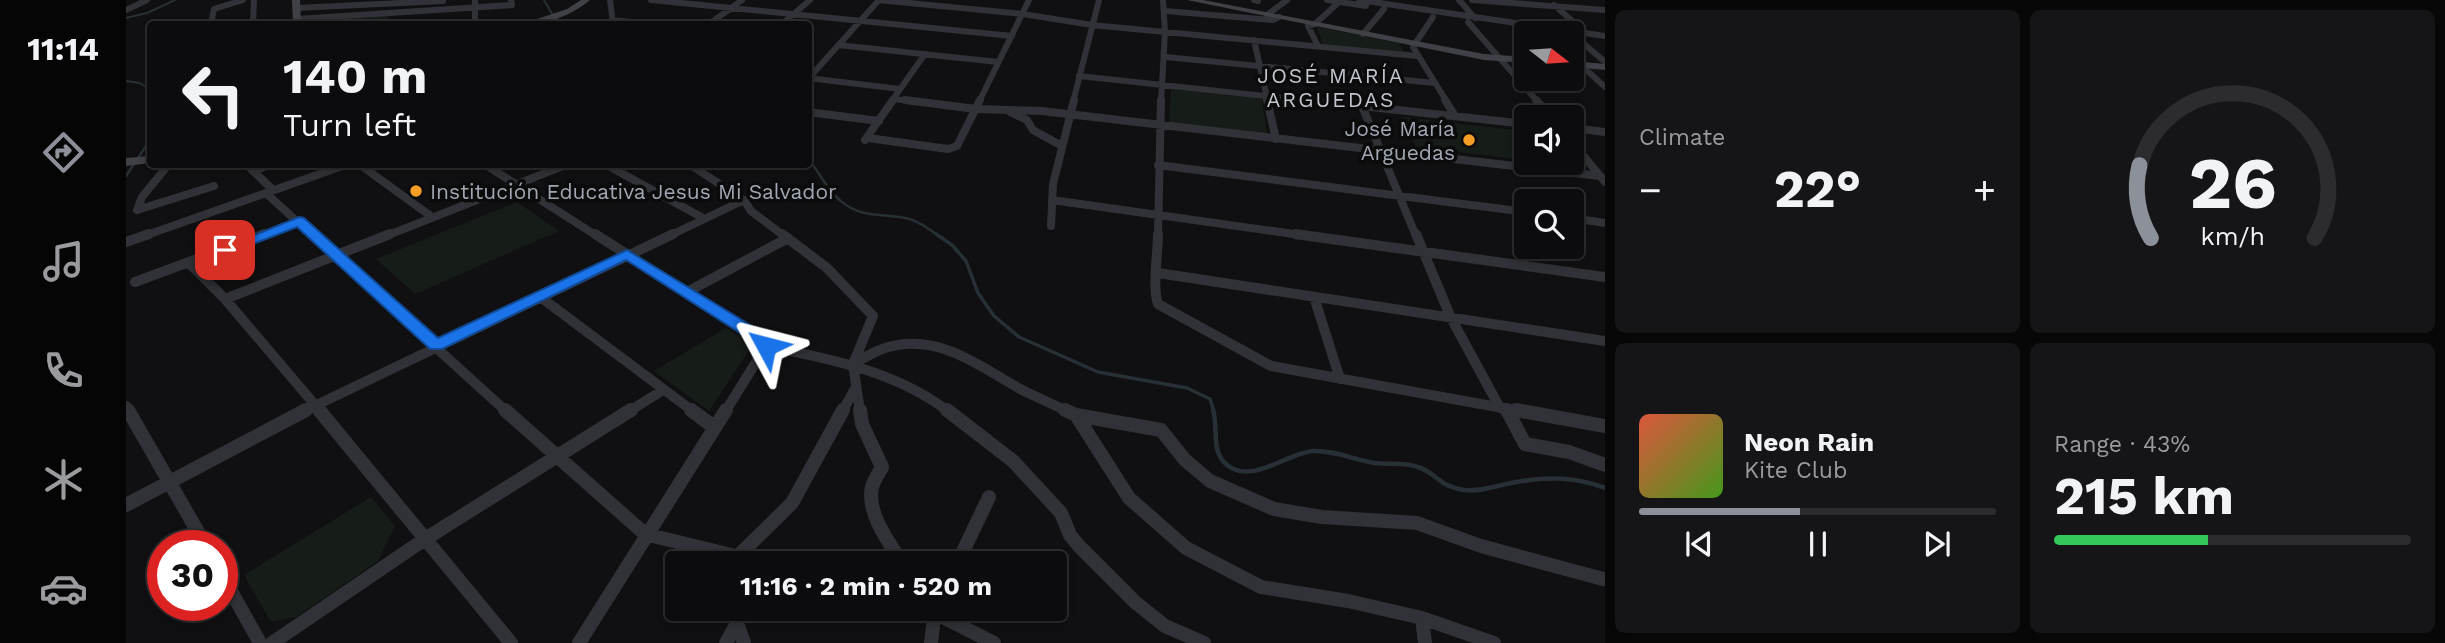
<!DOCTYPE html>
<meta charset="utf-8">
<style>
body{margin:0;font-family:"Work Sans",sans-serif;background:#151517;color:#f1f3f6;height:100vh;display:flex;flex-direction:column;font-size:26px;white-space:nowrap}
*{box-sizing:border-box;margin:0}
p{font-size:23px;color:#9a9b9e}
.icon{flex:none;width:38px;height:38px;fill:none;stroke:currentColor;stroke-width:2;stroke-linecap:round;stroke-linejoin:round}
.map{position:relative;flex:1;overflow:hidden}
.details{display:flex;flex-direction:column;gap:10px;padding:10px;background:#070708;width:840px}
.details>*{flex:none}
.hud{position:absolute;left:21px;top:21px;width:665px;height:147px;border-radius:7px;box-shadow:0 4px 10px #0003,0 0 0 2px #2c2c2e;background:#0c0c0e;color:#f1f3f6;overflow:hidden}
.needle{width:46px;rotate:107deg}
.tools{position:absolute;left:1388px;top:21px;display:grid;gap:14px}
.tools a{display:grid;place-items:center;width:70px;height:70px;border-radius:7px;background:#0c0c0e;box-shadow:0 4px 10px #0003,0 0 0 2px #2c2c2e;font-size:35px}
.speed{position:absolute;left:21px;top:530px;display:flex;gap:14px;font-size:35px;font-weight:700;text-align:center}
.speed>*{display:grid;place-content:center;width:91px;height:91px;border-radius:50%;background:#0c0c0e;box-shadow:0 4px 10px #0003,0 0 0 2px #2c2c2e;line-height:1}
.speed .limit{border:10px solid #d22;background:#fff;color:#111}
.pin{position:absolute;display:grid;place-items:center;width:60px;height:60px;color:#fff;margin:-30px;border-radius:14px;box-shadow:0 4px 10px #0006}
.me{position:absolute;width:77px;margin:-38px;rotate:308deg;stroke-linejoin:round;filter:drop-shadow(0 0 5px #0008)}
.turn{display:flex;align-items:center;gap:24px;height:147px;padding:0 21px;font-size:32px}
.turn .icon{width:91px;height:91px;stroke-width:2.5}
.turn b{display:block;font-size:49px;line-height:60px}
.big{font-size:52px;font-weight:700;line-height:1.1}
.details .tile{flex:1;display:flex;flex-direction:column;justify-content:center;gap:10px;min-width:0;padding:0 24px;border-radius:10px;background:#151517}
.details .dial{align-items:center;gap:0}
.dial svg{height:182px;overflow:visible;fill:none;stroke:#2c2c2e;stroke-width:7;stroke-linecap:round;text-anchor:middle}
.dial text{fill:#f1f3f6;stroke:none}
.song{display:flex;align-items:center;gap:21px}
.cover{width:84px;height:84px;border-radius:10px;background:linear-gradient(135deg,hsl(10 70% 55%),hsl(100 70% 35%))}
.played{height:7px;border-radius:4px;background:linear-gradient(90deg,#8c9099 45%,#2c2c2e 45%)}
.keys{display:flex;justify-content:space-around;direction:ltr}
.heat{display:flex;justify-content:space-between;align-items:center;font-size:38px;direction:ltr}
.charge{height:10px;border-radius:5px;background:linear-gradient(90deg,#34c759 43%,#2c2c2e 0)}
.details .tiles{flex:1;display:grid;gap:10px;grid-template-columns:repeat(2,1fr)}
.trip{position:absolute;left:539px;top:551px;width:402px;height:70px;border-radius:7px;background:#0c0c0e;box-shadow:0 4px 10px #0003,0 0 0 2px #2c2c2e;font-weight:700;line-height:70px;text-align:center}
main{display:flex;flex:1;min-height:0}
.menu{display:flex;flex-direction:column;width:126px;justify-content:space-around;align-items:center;background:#050506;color:#9a9b9e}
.menu .icon{width:49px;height:49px}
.menu .active{color:#8c9099}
.menu b{font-size:32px;color:#f1f3f6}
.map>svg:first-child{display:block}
.green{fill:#161c17}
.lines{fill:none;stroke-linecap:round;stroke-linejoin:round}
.stream-far3{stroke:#263035;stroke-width:2}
.stream-far2{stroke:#263035;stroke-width:2.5}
.stream-far1{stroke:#263035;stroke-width:3.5}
.stream{stroke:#263035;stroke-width:4.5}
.street-far3{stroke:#313237;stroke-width:6}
.street-far2{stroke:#313237;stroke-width:8}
.street-far1{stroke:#313237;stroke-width:10}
.street{stroke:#313237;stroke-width:14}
.secondary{fill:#3f4147;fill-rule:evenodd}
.route{fill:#1a73e8;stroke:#114b97;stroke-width:2}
.poi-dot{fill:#f59e25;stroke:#0b0b0c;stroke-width:2.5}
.labels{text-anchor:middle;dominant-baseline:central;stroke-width:7;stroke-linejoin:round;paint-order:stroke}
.far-neighbourhood-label{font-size:21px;letter-spacing:2px;fill:#c2c6cf;stroke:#0b0b0c}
.far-poi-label{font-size:21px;fill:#a1a8b3;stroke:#0b0b0c;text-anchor:end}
</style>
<main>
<nav class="menu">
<b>11:14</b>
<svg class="icon active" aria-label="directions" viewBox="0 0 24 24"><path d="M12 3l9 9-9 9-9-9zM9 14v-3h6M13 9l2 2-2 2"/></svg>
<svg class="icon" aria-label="music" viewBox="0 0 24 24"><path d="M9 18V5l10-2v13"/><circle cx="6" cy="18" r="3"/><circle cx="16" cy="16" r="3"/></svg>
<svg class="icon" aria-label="phone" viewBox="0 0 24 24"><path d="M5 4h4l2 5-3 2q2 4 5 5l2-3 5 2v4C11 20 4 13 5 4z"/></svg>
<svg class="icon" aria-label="climate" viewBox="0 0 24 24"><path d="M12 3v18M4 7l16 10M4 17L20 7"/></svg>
<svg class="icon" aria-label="car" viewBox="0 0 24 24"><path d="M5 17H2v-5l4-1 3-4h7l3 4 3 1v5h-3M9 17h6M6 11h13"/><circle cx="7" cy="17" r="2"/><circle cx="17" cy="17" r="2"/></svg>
</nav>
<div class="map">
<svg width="1479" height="643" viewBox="0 0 1479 643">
<rect width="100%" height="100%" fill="#101012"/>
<path class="green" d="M263,15L258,24H175V21Z
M1191,27L1273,43L1279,53L1197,45Z
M1045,89L1136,99L1141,134L1043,122Z
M1275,117L1398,131L1400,160L1290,147Z
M391,202L433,231L289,294L250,259Z
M600,328L627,344L583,411L528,371Z
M245,497L269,526L252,561L170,617L145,622L118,575Z"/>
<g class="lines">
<path class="stream-far3" d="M418,0L428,17L441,24
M0,18L21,13L49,0
M0,81L14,83L24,90"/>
<path class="stream-far2" d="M682,159C697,176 702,195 725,208C741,217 761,214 779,218C791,220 803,229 813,236
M0,176L24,140"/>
<path class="stream-far1" d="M810,234L826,245L840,261L852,293L868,316L893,337L972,372L1061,388L1084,399L1088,412"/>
<path class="stream" d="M1087,410C1093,429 1084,451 1101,465C1126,485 1161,453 1187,451C1208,450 1229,460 1249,463C1263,465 1278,462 1292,467C1311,473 1313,487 1338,490C1352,492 1366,487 1380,484C1415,477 1445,475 1479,488"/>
<path class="street-far3" d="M349,0V24
M484,0L487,24
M525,0L886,36
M752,0L897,14L966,25L1291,56
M1128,0L1132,1
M1201,0L1240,6
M1233,0L1479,36
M1333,0L1349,18
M1346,0L1479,10
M1428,5L1460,33
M170,8L317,1
M0,10L21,0
M1039,11L1147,20L1153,17
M1141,15L1161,0
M1307,17L1287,47L1321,102
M171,19L386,5L385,0
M486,20L525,24
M1342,22L1412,102
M85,24L88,9L117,0
M127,24L128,0
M583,24L616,0
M656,24L684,0
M1237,34L1258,9
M1450,37L1479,62
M1128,40L1142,102
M712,45L872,62
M1192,46L1182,26L1189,24L1213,2
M1039,57L1309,83
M1455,65L1479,87
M953,76L1196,102
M682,78L774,89
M683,78L753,0
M768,99L794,102
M765,102L799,54
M853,102L903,0
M947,102L973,0
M1035,102L1039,32L1037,0"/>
<path class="street-far2" d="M779,100L850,109L916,111L1474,176
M1141,100L1150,139
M1180,100L1400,124
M1319,100L1329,116
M1410,100L1425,117
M1236,106L1290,236
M682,112L753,121
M884,112L901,120L907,130L936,146
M1446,128L1479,132
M742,138L822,149L831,146L854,100
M739,140L767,100
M1446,142L1479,182
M120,164L146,189
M233,164L306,217
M358,164L471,236
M479,164L577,218
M563,164L618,200L625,211L658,236
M1032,165L1400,212
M127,171L146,164
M146,189L142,195L187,236
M926,200L1182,236
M11,210L88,186
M11,210L16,197L43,164
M1446,218L1479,223
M925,226L927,184L948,100
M18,236L222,164
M134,236L173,221
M260,236L442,164
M543,236L618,200
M1032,236L1035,100"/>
<path class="street-far1" d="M185,234L381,412
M469,234L638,341L640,346C704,359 770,371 823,412
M656,234L701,268L747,316L727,364L734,412
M1032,234C1032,253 1026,288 1032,304L1145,366L1399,412
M1169,234L1479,277
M1290,234L1325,318L1374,408
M0,242L23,234
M63,263L99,299L195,412
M1032,273L1479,341
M9,282L138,234
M561,292L662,238
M413,296L568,412
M1188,297L1214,379
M99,299L264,234
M727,364C742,356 755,347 772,345C820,337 859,370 898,391C913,398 928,405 943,412
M0,406L3,412
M1380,409L1381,412
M176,412L547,234
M502,412L537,390
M599,412L640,346
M716,412L730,387"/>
<path class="street" d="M2,410L80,546
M193,410L385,643
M379,410L519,534L642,564
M565,410L588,427
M734,410L736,424L756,467C753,473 748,480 746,487C740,513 764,544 777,564
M821,410L887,461L935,513L944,535L953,546L1009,602L1039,626L1078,643
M939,410L950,415L1003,498L1060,548L1135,587L1222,601L1296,618L1368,643
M1381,410L1399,444L1443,452L1479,465
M1390,410L1479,426
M950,415L1035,430L1059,460L1084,481L1148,509L1196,517L1291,523L1355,546L1477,579
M0,505L180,410
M612,564V556L666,503L717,410
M831,564L863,497
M96,575L134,643
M801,609L868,643
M1296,618L1299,643
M611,623L618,643
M146,643L299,539L505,410
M453,643L600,410
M600,643L611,623V609
M805,643L809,609"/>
<path class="secondary" d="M166,0H174L175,24H167Z
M455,0H464C447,15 418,26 396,24L441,9Z
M1061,0H1077L1358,54L1400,57V63L1358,60Z
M1446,61L1479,64V70L1446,67Z
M24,156V163L0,166V158Z"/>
</g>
<path class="route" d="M173,217L178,218L312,338L501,250L644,337L648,346L640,351L634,350L631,344L500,260L316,349H304L171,227L104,253L99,254L92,250Z"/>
<g class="poi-dot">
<circle cx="1343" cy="140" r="7"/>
<circle cx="290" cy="191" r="7"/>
</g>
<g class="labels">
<g class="far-neighbourhood-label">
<text x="1205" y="75">JOSÉ MARÍA<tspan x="1205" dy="24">ARGUEDAS</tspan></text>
</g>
<g class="far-poi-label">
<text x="1329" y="128">José María<tspan x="1329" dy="24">Arguedas</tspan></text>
<text x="304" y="191" text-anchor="start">Institución Educativa Jesus Mi Salvador</text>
</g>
</g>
</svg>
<div class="tools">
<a><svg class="needle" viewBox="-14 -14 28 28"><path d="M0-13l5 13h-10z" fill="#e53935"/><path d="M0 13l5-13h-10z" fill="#9a9b9e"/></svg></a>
<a><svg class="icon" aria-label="sound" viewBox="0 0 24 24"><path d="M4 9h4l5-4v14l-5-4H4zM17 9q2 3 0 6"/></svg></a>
<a><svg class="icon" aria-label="search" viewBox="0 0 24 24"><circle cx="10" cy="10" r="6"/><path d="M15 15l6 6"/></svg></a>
</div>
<div class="speed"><div class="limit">30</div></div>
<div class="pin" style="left:99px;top:250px;background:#d93025"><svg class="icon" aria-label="arrive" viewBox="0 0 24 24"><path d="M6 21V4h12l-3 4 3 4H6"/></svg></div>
<svg class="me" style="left:640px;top:346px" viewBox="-20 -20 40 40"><path d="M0-17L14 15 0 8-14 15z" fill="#1a73e8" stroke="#fff" stroke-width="4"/></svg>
<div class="trip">11:16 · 2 min · 520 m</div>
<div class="hud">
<div class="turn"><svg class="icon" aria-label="left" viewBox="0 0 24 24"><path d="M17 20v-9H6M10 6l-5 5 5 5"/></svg><div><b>140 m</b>Turn left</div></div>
</div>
</div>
<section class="details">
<div class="tiles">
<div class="tile"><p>Climate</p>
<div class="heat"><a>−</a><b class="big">22°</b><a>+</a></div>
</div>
<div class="tile dial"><svg viewBox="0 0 100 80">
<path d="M14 69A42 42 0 1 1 86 69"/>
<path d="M14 69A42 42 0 0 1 9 37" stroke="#8c9099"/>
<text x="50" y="56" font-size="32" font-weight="700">26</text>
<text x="50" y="72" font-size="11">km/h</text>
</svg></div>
<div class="tile">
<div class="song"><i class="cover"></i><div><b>Neon Rain</b><p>Kite Club</p></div></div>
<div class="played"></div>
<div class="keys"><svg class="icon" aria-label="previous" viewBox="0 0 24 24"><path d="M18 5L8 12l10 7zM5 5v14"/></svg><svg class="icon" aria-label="pause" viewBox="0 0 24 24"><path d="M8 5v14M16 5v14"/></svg><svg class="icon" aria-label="next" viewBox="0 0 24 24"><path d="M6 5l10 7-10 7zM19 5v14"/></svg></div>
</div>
<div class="tile"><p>Range · 43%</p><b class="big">215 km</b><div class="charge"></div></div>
</div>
</section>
</main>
